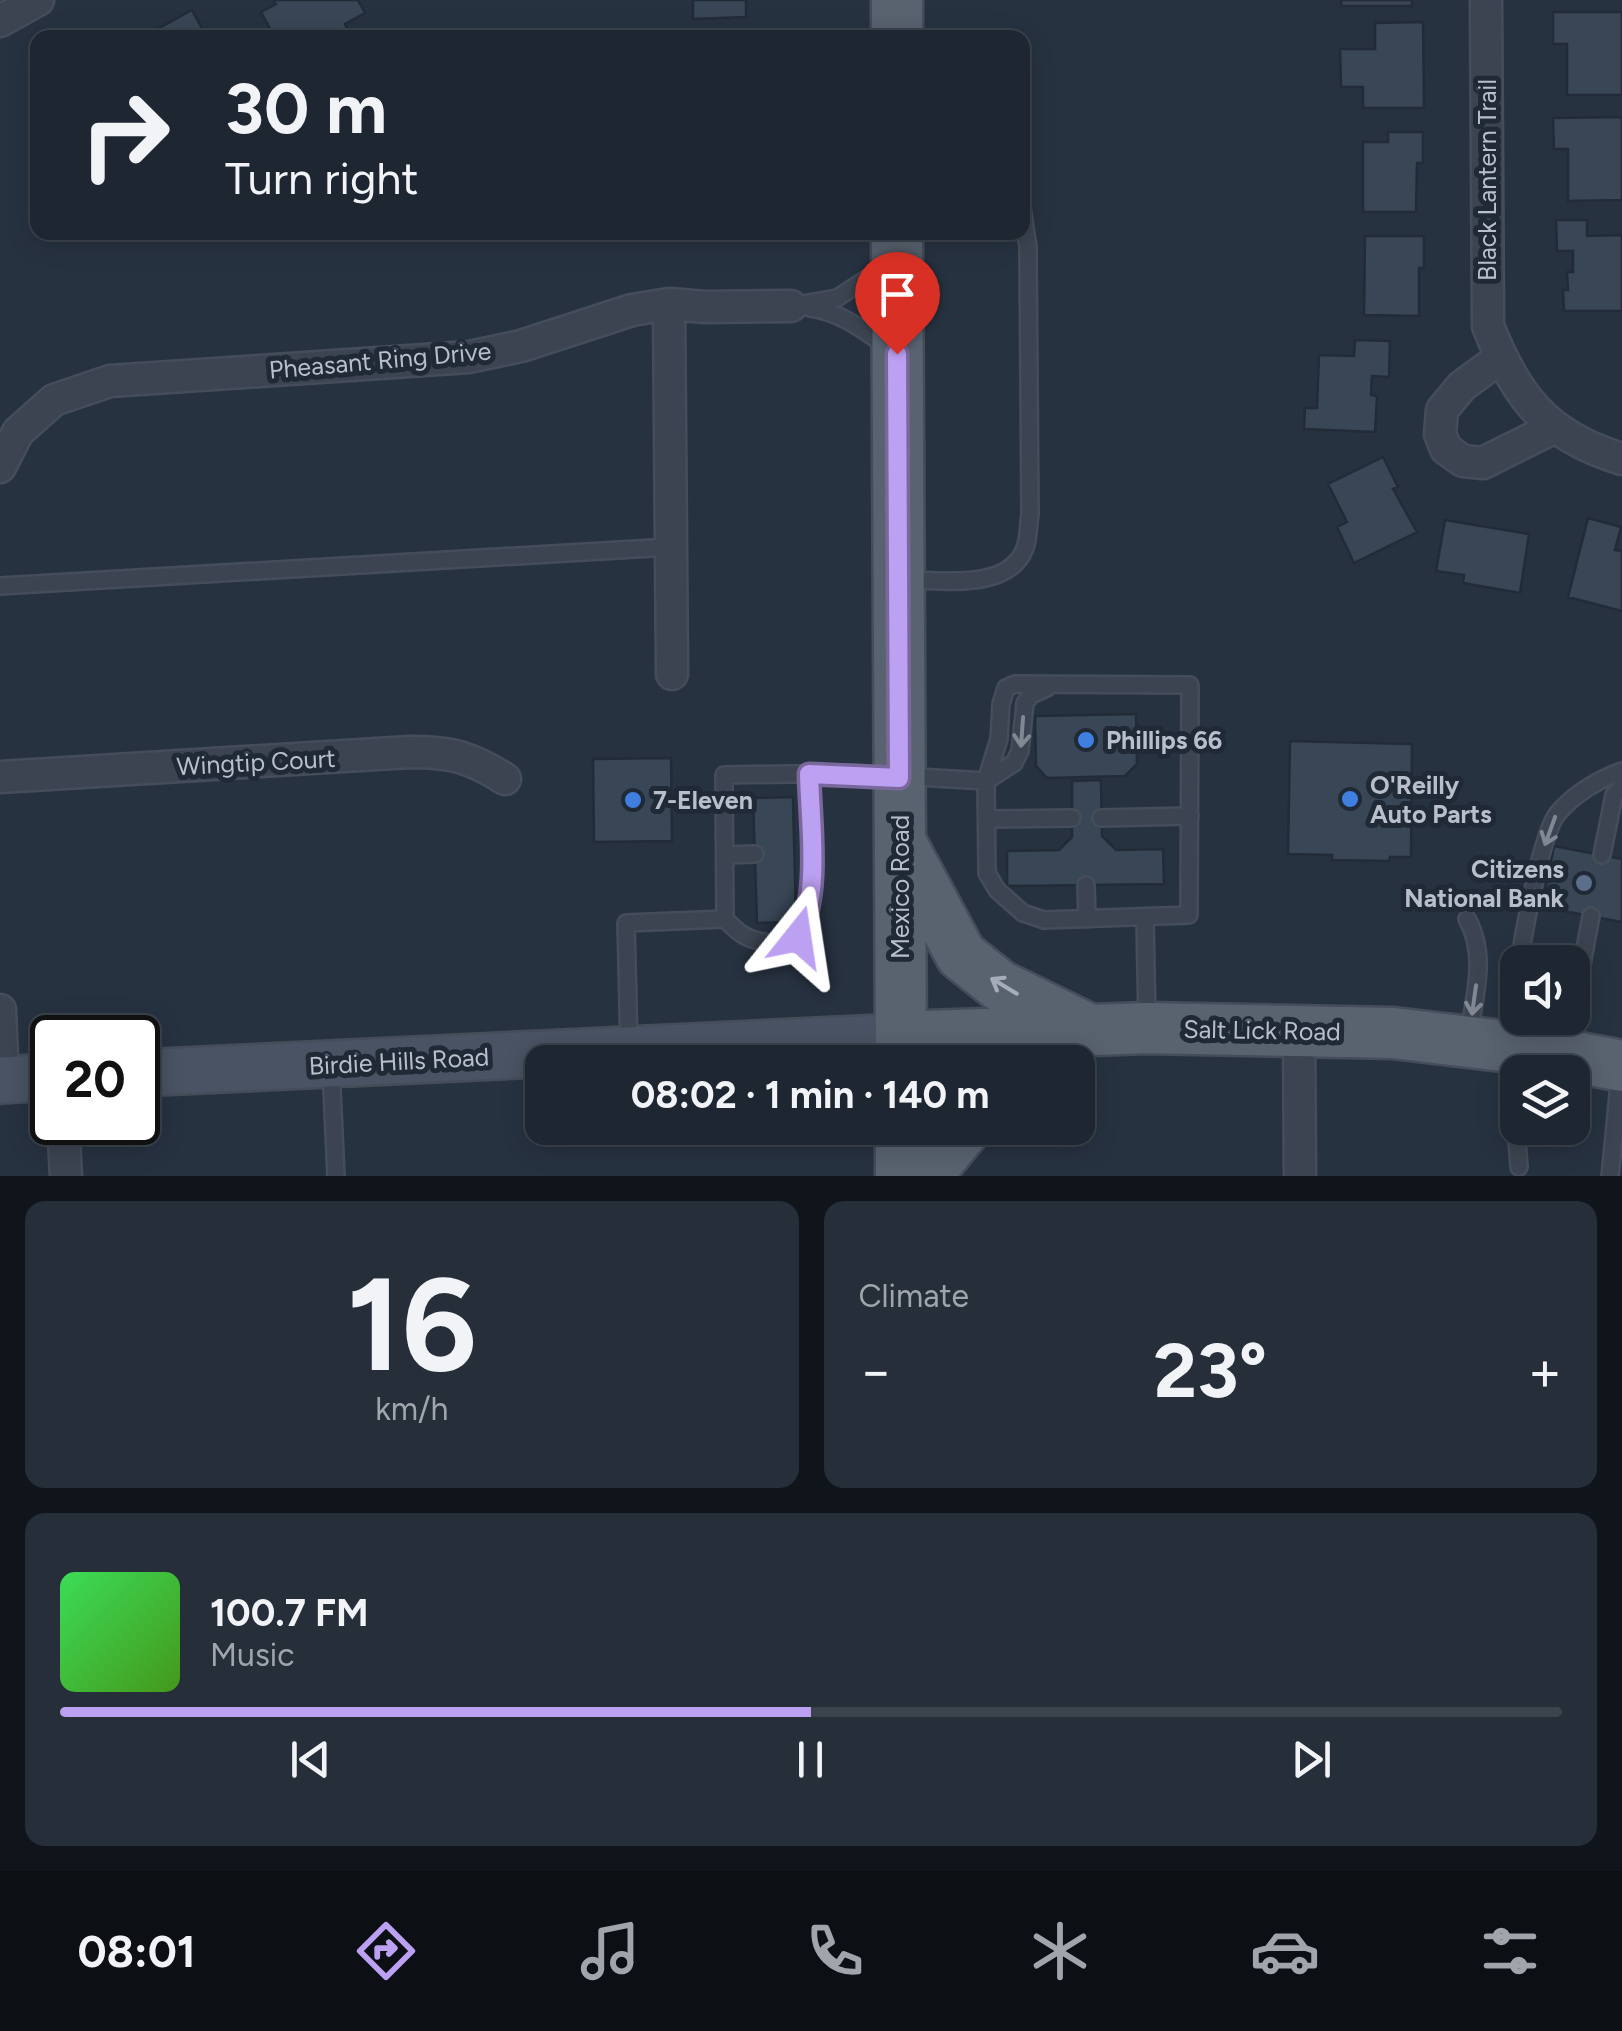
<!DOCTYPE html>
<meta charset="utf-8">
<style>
body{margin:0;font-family:Figtree,sans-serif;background:#252e39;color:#f1f3f6;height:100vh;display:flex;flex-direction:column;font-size:38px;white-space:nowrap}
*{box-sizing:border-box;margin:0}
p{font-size:32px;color:#a0a5ab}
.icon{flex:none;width:55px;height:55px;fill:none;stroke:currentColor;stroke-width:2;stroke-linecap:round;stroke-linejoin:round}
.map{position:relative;height:1176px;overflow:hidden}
.drawer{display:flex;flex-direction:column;gap:25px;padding:25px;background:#10151b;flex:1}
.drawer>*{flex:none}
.hud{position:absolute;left:30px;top:30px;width:1000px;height:210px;border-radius:20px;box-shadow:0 5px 25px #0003,0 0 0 2px #3b434d;background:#1d2631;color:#f1f3f6;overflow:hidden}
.buttons{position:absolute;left:1500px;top:945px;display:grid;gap:20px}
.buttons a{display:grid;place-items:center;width:90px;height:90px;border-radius:20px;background:#1d2631;box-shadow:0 5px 25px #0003,0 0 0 2px #3b434d;font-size:50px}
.speed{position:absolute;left:30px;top:1015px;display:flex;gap:20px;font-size:50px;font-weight:700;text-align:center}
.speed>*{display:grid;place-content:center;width:130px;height:130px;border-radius:50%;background:#1d2631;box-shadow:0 5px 25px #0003,0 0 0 2px #3b434d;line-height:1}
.speed .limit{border:5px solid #111;border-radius:15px;background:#fff;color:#111}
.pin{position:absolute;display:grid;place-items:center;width:85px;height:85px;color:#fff;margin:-102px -42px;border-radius:50% 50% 50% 0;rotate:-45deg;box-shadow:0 0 10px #0007}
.pin .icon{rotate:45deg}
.me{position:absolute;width:110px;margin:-55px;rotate:15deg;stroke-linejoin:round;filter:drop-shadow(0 0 8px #0008)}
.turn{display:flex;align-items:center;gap:35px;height:210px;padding:0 30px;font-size:45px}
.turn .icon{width:130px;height:130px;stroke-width:2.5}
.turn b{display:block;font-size:70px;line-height:85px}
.big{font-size:75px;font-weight:700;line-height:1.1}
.drawer .widget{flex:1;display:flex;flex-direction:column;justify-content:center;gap:15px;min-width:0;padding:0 35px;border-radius:20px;background:#252e39}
.drawer .dial{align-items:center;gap:0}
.dial b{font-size:130px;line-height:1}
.song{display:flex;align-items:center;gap:30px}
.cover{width:120px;height:120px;border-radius:15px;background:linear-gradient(135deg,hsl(130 70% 55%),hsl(100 70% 35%))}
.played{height:10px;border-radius:5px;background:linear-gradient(90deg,#bca0f2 50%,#3b434d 50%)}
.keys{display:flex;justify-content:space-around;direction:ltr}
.heat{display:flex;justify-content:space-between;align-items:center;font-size:55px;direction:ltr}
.drawer .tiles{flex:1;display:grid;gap:25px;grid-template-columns:1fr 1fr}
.widget:last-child{grid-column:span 2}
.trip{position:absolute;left:525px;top:1045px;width:570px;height:100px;border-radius:20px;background:#1d2631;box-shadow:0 5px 25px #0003,0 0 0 2px #3b434d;font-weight:700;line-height:100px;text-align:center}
.tabs{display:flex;height:160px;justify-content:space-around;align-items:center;background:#0c0f14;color:#a0a5ab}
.tabs .icon{width:70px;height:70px}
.tabs .on{color:#bca0f2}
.tabs b{font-size:45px;color:#f1f3f6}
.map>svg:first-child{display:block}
.building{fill:#394656;stroke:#222b38;stroke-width:2.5}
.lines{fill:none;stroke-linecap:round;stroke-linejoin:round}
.service-casing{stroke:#454d5a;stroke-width:20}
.minor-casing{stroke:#454d5a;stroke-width:35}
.secondary-casing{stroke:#454d5a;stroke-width:50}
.primary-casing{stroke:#454d5a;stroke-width:55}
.service{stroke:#3b4450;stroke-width:15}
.minor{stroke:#3b4450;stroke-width:30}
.secondary{stroke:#495363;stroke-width:45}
.primary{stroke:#596370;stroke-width:50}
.oneway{stroke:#808894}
.oneway2{stroke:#a5adb9}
.route-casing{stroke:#7a689d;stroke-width:25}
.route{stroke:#bca0f2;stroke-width:18}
.shop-dot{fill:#3f7fe0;stroke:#202936;stroke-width:4}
.service-dot{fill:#5c6f8a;stroke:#202936;stroke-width:4}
.labels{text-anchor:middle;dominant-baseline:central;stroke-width:10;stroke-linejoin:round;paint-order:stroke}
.street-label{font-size:25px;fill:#b8bfcb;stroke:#202936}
.poi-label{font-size:25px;font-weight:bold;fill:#b8bfcb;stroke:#202936;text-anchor:start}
</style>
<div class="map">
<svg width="1622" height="1176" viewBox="0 0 1622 1176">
<rect width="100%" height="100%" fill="#273241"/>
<path class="building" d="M273,0H358L365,13L345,24L352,38H275L261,12L276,4Z
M693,0H746V17L693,19Z
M1341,0H1412V6H1341Z
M192,10L207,38H141Z
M1553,12H1622V95H1567V44H1553Z
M1423,22L1424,108H1363V87H1341L1340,49H1375V23Z
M1622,117V200L1568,201V149H1554L1553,118Z
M1388,132H1423V163H1417L1416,212H1363V142H1388Z
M1556,220H1587V236L1622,235V311H1564L1563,290H1568L1567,272H1573V251H1557Z
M1365,236H1424V268H1419V316L1364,315Z
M1355,340L1390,341L1389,377L1372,376L1371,395L1377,396L1375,432L1304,429L1305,408H1317L1319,355L1354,356Z
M1383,457L1398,487L1393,489L1417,532L1354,563L1337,527L1347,522L1328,484Z
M1588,518L1621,527L1615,550L1622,551V611L1568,597Z
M1445,520L1529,534L1520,593L1463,583L1464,575L1436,571Z
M1136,714L1137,764L1125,776L1047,778L1036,766L1035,716Z
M1290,741L1412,744L1411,857H1390L1389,861L1332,860V855L1288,854Z
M671,758L672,841L594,842L593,759Z
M1101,780L1102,836L1116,850L1163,849L1164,884L1007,886V851L1059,850L1072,837V781Z
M793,797L796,922L757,923L753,798Z
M1554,846L1622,859V922L1542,907Z"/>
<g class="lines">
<defs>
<path id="service" d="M791,306L837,298L886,266
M810,308C840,312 862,329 886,346
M907,580C943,580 1009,591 1025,548C1029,538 1028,525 1030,515L1028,247L1022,208
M0,586L670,547
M1015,684L1190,685L1189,915L1044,920L1023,913L997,890L987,873L986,781L999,739L1001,704L1006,688Z
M1101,818L1190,816
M987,819L1072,818
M725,855L755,854
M1602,855L1614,795L1622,786
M1086,885L1087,919
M1145,917L1147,1024
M725,919C740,935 749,941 771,943C782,943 792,943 799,934C819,911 810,807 809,774
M1467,919C1487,954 1475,995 1469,1033
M1519,962C1524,933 1541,833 1558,813C1574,794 1599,779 1622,771
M1581,970L1591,916
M1518,981L1510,1048L1519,1167
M629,1046L626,923L725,919L724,775L849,773L986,781L1014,763L1020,751L1025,703L1031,695L1047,688
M331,1068L336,1176
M1610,1176L1620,1075"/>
<path id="minor" d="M1486,0L1488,326C1516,397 1546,436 1622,459
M0,21L38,0
M669,304L672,674
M1500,358L1462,386L1442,410L1440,434L1446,449L1463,461L1483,463L1555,427
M0,467L18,432L54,400L110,381L469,357L521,346L632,310L669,304L705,307L791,306
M0,777L410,752C452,752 470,757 505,779
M0,1010L3,1080
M1299,1030L1300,1176
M63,1122L66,1176"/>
<path id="secondary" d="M138,1073L901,1037
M0,1080L52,1077"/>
<path id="primary" d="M897,0V38
M897,232L901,1062
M902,845L961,955L1000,986L1086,1028
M901,1037L1147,1028L1393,1033L1537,1050L1622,1066
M901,1128V1176
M926,1176L966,1128"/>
</defs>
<use href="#service" class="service-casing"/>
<use href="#minor" class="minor-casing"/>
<use href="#secondary" class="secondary-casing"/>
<use href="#primary" class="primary-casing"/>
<use href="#service" class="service"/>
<use href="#minor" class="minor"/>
<use href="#secondary" class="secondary"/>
<use href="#primary" class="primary"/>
</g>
<defs><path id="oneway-shaft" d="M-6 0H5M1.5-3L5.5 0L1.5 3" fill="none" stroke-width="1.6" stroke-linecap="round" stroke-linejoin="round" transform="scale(2.5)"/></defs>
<g class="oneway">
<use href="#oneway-shaft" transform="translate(1022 732) rotate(94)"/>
<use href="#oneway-shaft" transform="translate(1550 831) rotate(110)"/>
<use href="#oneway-shaft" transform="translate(1474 1000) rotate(98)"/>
</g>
<use class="oneway2" href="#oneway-shaft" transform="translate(1004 986) rotate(-149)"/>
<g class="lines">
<defs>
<path id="route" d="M798,937C821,895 810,821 809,774L899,778L897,354"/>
</defs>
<use href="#route" class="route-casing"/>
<use href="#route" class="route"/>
</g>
<g class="shop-dot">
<circle cx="1086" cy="740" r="10"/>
<circle cx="1350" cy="799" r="10"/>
<circle cx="633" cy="800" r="10"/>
</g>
<circle class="service-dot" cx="1584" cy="883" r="10"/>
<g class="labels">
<g class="street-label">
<text transform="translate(1487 180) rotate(-90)">Black Lantern Trail</text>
<text transform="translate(380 360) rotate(-5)">Pheasant Ring Drive</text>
<text transform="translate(256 762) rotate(-3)">Wingtip Court</text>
<text transform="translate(900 887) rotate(-90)">Mexico Road</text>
<text transform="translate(1262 1030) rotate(1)">Salt Lick Road</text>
<text transform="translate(399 1061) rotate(-3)">Birdie Hills Road</text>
</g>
<g class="poi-label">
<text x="1106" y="740">Phillips 66</text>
<text x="1370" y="785">O'Reilly<tspan x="1370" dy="29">Auto Parts</tspan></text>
<text x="653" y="800">7-Eleven</text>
<text x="1564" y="869" text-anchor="end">Citizens<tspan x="1564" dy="29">National Bank</tspan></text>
</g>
</g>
</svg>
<div class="buttons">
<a><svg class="icon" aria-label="sound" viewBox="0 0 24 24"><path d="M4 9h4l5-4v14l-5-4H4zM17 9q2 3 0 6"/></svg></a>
<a><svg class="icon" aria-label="layers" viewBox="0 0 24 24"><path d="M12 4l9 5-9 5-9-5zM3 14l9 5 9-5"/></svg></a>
</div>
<div class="speed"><div class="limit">20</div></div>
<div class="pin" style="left:897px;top:354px;background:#d93025"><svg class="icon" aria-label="arrive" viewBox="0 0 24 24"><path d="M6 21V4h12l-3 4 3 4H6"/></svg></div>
<svg class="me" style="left:798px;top:937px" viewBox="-20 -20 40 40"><path d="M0-17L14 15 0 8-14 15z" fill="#bca0f2" stroke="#fff" stroke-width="4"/></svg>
<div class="trip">08:02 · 1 min · 140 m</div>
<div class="hud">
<div class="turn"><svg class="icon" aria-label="right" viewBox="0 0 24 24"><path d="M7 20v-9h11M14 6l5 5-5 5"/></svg><div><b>30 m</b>Turn right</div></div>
</div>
</div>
<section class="drawer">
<div class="tiles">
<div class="widget dial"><b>16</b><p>km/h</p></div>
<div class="widget"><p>Climate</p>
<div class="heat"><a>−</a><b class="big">23°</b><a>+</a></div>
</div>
<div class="widget">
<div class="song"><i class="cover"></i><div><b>100.7 FM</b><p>Music</p></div></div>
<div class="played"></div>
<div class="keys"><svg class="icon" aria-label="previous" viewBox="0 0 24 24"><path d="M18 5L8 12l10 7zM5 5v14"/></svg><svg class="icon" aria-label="pause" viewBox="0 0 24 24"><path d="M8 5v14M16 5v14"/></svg><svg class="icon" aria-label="next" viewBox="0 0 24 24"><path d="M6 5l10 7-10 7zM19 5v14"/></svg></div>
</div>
</div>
</section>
<nav class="tabs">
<b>08:01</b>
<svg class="icon on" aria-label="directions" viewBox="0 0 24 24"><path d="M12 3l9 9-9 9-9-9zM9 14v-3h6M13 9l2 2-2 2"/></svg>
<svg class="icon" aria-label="music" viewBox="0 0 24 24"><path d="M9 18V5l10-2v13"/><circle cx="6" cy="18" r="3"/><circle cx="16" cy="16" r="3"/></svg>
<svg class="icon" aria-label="phone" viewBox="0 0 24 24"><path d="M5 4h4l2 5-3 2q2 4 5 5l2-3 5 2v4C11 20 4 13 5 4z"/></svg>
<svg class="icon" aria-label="climate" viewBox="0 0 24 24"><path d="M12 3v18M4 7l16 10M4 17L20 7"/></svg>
<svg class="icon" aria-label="car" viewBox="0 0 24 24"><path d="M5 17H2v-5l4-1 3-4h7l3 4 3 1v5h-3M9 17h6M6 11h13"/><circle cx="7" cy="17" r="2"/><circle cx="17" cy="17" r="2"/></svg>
<svg class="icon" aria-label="filters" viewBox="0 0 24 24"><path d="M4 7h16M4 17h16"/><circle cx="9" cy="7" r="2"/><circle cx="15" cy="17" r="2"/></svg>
</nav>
